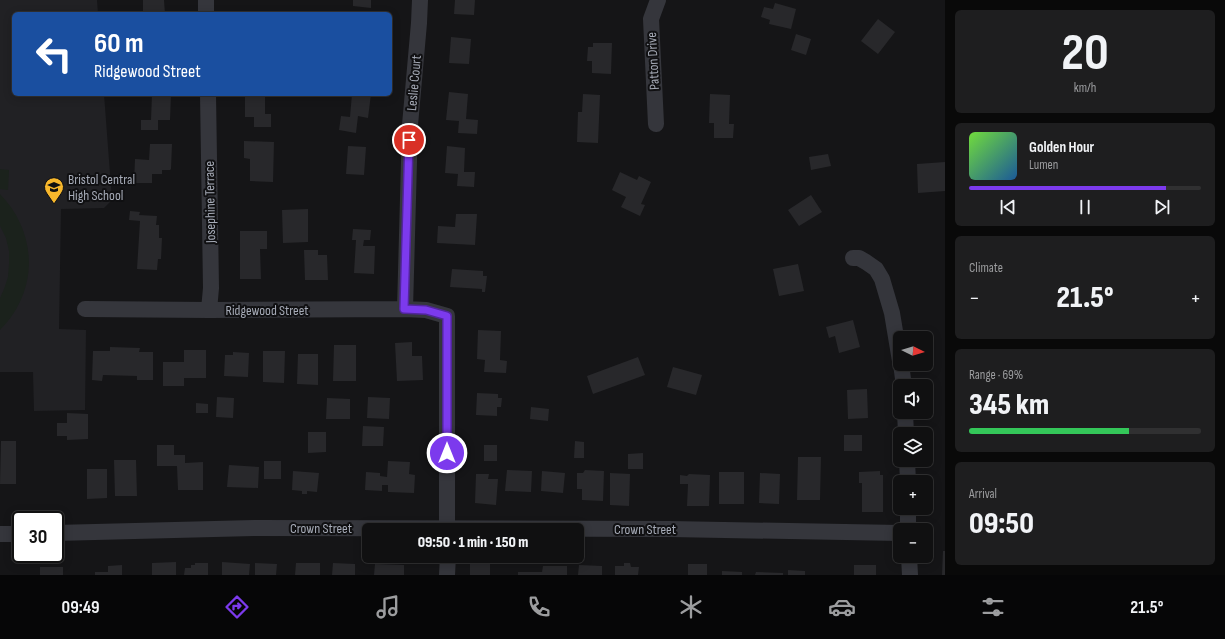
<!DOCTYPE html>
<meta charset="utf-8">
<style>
body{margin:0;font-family:"Sofia Sans Condensed",sans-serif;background:#1e1e1f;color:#f1f3f6;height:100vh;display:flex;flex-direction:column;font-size:15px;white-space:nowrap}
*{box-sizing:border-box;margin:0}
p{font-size:13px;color:#9c9d9f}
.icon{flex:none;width:22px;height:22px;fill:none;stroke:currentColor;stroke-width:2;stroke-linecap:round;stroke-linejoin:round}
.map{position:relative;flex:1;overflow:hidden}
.panel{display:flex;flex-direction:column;gap:10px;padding:10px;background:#090909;width:280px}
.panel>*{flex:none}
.top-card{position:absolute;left:12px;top:12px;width:380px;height:84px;border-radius:6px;box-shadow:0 2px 10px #0003,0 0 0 1px #303031;background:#1a4fa0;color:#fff;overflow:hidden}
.needle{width:26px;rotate:95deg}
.tools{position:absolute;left:893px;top:331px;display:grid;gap:8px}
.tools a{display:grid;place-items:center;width:40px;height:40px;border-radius:6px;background:#101011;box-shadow:0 2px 10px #0003,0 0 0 1px #303031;font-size:20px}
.speed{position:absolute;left:12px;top:511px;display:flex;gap:8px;font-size:20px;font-weight:700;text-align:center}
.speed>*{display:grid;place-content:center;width:52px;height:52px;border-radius:50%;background:#101011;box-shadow:0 2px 10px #0003,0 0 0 1px #303031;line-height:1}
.speed .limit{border:2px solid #111;border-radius:6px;background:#fff;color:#111}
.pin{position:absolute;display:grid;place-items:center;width:34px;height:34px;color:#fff;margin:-17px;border:2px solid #fff;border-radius:50%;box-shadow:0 1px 4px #0007}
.me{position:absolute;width:44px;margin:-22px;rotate:0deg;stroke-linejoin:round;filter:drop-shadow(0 0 3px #0008)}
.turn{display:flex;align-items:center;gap:14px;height:84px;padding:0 16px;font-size:18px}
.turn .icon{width:52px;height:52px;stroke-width:2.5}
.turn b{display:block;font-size:28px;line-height:34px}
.big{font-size:30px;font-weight:800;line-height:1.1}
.panel .widget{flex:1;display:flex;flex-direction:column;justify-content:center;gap:6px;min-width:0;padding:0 14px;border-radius:6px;background:#1e1e1f}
.panel .dial{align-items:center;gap:0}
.dial b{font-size:52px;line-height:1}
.song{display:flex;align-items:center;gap:12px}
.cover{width:48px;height:48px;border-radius:6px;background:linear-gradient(135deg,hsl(100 70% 55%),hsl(210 70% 35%))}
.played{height:4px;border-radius:2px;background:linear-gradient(90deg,#7c3aed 85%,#303031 85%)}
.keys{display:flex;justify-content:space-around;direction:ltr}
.heat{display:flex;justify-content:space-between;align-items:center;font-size:22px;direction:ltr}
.charge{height:6px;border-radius:3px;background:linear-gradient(90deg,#34c759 69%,#303031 0)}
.trip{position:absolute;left:362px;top:523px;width:222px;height:40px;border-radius:6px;background:#101011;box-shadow:0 2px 10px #0003,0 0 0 1px #303031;font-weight:800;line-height:40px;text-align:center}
.tabs{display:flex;height:64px;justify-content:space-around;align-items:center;background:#060607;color:#9c9d9f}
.tabs .icon{width:28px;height:28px}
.tabs .current{color:#7c3aed}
.tabs b{font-size:18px;color:#f1f3f6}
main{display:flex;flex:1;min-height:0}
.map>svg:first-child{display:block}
.built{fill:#212124}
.green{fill:#1b221c}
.building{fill:#28282b}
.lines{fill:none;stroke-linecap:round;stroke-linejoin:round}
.street{stroke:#35363c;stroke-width:16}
.route-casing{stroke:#51269a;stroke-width:10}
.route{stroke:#7c3aed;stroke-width:7}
.labels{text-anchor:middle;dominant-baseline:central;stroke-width:4;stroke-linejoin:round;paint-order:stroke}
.street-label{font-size:14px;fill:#a6abb7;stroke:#101012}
.poi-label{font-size:14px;fill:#a6abb7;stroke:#101012;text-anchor:start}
</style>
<main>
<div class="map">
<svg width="945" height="575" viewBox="0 0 945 575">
<rect width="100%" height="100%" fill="#151517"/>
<path class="built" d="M0,0H97L98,14H14V94H104L112,200L104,208L61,209L59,329L86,330L85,410L34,411L33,372H0Z"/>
<path class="green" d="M0,169L9,170L8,190L0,189Z
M0,194C38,233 39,291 0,330V298L4,289L8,277L9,264V251L6,238L0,226Z"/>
<path class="building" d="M143,0H164L165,14H143Z
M353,0H371V8L353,6Z
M455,0H475L474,15L454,14Z
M775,3L796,9L791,29L769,24L770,20L761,17L764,7L773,9Z
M878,19L895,32L878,54L861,41Z
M796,34L811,39L806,55L791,50Z
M451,37L471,39L469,64L449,63Z
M593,43H612L611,74L592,73V61H587L588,47H593Z
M449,92L468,94L466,119L478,120L477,134L458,133L459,121L446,120Z
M152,94H171L170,120H158V130H141V120H151Z
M245,94H265V114H271V127H254V117H245Z
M352,94H371L368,118L358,116L356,133L339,130L341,116L350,117Z
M583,94L600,95L598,143L577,142L578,112H582Z
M710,94L730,95L729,124H734L733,138H714V123H709Z
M244,141L274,142L273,182L250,181V159L244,158Z
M150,144H172L171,169L170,170H162V174H152V183H134L135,159L149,160Z
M348,146L366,147L364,175L346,174Z
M447,146L465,148L464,172H475L474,187L457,186L458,174L445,173Z
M828,154L831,166L811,170L809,157Z
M945,162V191L918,193L917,164Z
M620,172L637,180L639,176L651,182L641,204L645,205L640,216L621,207L626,197L612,190Z
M811,195L822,212L799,226L788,210Z
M308,209V242L283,243L282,210Z
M130,211L140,212L139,215L157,216L156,225H159V238H162L161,259H158L157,270L137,269L140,221L129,220Z
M456,214H477L475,245L437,243L438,226L455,227Z
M353,229L371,230L370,240H364L363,246H375L374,274L354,273L356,240H352Z
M240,231H267V249H260L261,279H240Z
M304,250H318V255H327L328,280H305Z
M798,264L804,291L779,296L773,269Z
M452,269L483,271V276H487L485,292H482V289L450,287Z
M853,320L860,347L839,353L835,336L829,338L826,327Z
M478,330L501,331L500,360L507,361L506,373L484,372L485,360L477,359Z
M412,342V356H422L423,380L397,381L395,343Z
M334,345H356V381H333Z
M110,347L140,348L139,352H153V380H137V376L103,375L102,381L92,380L93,351H110Z
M184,350H206V378H184V386H163V362H184Z
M263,351H285L284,383L263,382Z
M233,352L249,353L248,377L224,376L225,355H233Z
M298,354H318V385L297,384Z
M638,357L645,375L593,394L587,376Z
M673,367L702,375L696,395L667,387Z
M867,389L868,418L848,419L847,390Z
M477,393L498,394V398H502L501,407H497V416L476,415Z
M217,397L234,398L233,418L216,417Z
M368,397L390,398L389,419L367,418Z
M327,398L350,399V419H326Z
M196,403L208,404V413H196Z
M531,407L549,409L548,421L530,419Z
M67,413L88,414V439L67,440V436H57V423H67Z
M363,426L384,427L383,446H362Z
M308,432H326V452L308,453Z
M844,435H862V451H844Z
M1,441H16V484H0Z
M575,441L584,442V458H574Z
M157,445H174V455H185V463L203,462V490H178L177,466H157Z
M484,445H497V461H484Z
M643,453V469H628V454Z
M798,457H821L820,500H797Z
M114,460H136L137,496H115Z
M264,461H281V479H264Z
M388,461L410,462L409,474L415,475L414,493L388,492V485H382V491L365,490L366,472L380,473V476L387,477Z
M229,465L259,467L258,488L227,487Z
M87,469H107V498L87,499Z
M507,470L532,471L531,492L505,491Z
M585,470L604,471L603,501L582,500V489H577V473H583Z
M293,471L319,473L317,492L307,491V494H302V491L292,490Z
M542,471L565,473L563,493L541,491Z
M880,471V475H883V512H862V483H859V472Z
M719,472H744V504H719Z
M610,473L630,474L629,506L610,505Z
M760,473L780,474L779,504L759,503Z
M476,474H489L488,479H498L496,505L475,503Z
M689,474L710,475L709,506H687L688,484H680V475L687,476Z
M943,551H945V575H942Z
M470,557H490V575H470Z
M176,562V575H152V563Z
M222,562L250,564L249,575H222Z
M195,563H208V575H184L185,568H191V565H195Z
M255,563L277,564L276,575H255Z
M296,563H320V575H295Z
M333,563L355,564V575H332Z
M624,563H630L631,567H639L638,575H615V566H624Z
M375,564L404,565V575H374Z
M688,564H707V575H688Z
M122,565V575H95V572H108V566Z
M579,565L602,566V575H578Z
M854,565H876V575H854Z
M543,566H567V575H518V572H542Z
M40,567H63V575H40Z
M788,570L805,571V575H788Z
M722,571L742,572V575H722Z
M756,572L783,573V575H755Z"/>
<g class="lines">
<path class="street" d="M206,0V14
M208,94L211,288L209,310
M656,124L651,19L658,0
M853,258H859L866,262L876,269L882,279L892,313L900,361
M85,309L209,310L405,309L426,310L447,316V530
M405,309L410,125L419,23L420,0
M901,364L904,386
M905,412L906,434
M907,460L908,482
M908,530V508
M55,533L254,528L670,529L900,533
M0,534H21
M909,556L910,575
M447,575L448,556"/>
</g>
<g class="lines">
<defs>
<path id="route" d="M409,140L404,309L426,310L447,316V453"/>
</defs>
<use href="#route" class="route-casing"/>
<use href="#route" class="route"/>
</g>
<defs>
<symbol id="school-pin" viewBox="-11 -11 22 30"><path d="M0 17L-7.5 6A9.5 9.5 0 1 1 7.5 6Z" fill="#f7b72c" stroke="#101012"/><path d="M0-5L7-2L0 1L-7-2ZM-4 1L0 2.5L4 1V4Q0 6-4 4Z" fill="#111"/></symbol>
</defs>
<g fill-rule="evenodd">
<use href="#school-pin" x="43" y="176" width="22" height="30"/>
</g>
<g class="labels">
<g class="street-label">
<text transform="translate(653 61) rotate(-93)">Patton Drive</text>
<text transform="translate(414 83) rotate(-85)">Leslie Court</text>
<text transform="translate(210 202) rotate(-91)">Josephine Terrace</text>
<text x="267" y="310">Ridgewood Street</text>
<text x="321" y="528">Crown Street</text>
<text x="645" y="529">Crown Street</text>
</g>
<g class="poi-label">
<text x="68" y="179">Bristol Central<tspan x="68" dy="16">High School</tspan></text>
</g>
</g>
</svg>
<div class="tools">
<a><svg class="needle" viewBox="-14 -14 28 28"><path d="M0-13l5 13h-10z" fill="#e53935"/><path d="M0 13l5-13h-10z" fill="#9c9d9f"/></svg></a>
<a><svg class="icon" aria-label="sound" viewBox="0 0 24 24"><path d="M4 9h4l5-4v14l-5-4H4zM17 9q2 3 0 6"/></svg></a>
<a><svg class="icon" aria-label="layers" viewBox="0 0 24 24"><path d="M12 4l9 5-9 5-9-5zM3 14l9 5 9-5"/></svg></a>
<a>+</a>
<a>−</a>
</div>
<div class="speed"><div class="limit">30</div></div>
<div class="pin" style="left:409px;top:140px;background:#d93025"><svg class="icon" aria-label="arrive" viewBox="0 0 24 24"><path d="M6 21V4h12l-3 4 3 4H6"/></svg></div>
<svg class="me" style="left:447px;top:453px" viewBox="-20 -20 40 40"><circle r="17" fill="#7c3aed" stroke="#fff" stroke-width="3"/><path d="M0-11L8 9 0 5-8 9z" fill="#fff"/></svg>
<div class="trip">09:50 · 1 min · 150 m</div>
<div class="top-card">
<div class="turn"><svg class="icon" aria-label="left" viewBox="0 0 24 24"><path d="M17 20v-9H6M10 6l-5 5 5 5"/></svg><div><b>60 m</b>Ridgewood Street</div></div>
</div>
</div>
<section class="panel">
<div class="widget dial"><b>20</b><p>km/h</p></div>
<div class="widget">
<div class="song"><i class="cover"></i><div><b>Golden Hour</b><p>Lumen</p></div></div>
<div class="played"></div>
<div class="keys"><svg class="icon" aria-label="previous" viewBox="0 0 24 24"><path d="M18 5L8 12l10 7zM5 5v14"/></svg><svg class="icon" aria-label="pause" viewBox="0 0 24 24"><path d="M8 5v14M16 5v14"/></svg><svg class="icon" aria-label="next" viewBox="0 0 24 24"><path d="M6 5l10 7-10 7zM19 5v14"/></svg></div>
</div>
<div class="widget"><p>Climate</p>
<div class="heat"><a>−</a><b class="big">21.5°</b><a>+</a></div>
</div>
<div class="widget"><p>Range · 69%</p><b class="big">345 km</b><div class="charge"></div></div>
<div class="widget"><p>Arrival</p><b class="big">09:50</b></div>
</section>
</main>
<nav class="tabs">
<b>09:49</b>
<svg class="icon current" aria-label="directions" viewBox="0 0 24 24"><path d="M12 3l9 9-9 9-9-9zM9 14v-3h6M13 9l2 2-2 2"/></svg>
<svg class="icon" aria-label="music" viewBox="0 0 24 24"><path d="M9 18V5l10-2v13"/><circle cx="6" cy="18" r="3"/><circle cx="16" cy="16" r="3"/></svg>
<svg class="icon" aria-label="phone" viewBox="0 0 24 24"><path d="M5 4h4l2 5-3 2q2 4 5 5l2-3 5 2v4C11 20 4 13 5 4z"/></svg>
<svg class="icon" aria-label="climate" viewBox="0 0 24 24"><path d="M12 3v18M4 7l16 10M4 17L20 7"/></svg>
<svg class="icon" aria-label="car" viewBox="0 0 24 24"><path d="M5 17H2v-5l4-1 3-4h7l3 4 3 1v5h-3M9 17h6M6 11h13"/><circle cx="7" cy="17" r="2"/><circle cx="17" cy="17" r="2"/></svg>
<svg class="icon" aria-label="filters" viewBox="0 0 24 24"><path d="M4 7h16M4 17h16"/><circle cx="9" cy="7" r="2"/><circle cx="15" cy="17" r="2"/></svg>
<b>21.5°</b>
</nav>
